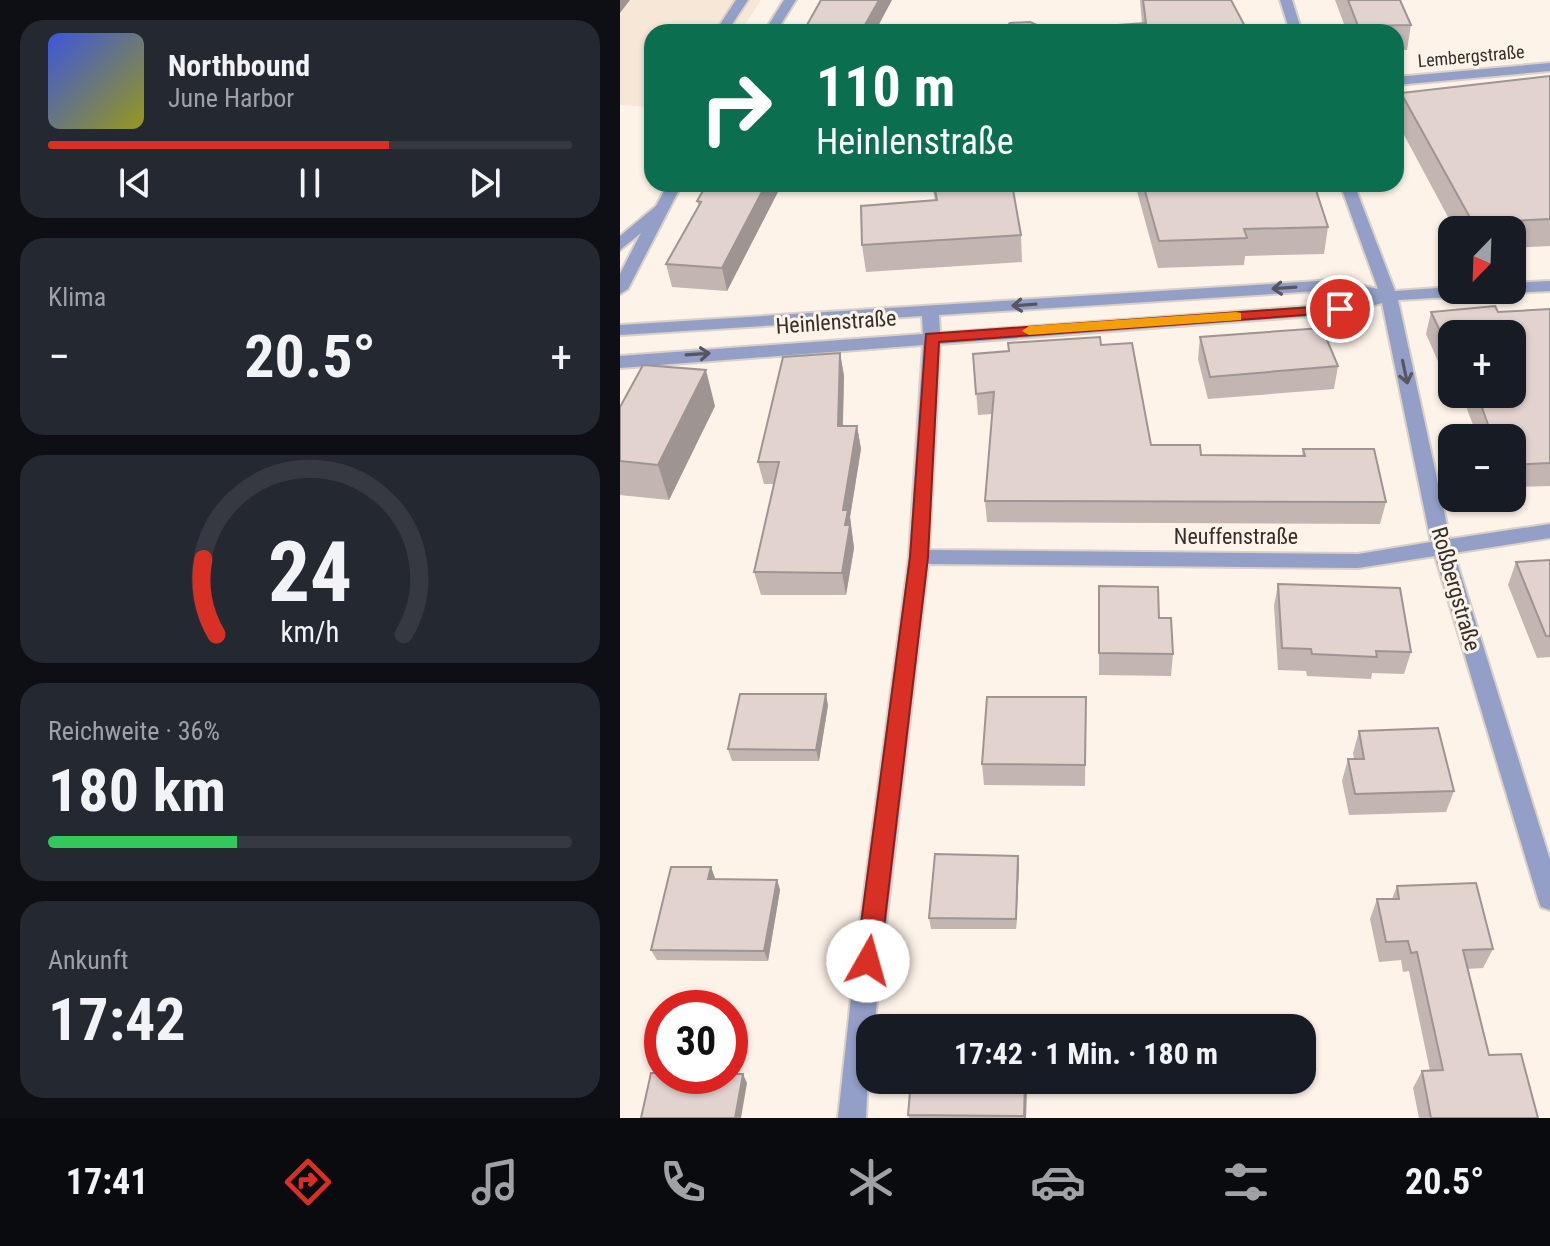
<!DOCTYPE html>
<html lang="de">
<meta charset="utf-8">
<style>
body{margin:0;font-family:"Roboto Condensed",sans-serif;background:#242831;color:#f1f3f6;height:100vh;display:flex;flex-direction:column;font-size:30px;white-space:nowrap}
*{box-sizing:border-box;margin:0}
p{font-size:26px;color:#9ea1a6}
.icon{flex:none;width:44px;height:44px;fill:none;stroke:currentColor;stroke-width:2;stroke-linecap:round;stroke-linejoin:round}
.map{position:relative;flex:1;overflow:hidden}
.panel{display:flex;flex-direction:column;gap:20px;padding:20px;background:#0d0f14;width:620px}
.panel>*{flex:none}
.banner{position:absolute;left:24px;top:24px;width:760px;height:168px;border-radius:24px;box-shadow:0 2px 6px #0004;background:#0b6e4f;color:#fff;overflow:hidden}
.needle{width:52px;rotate:203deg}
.tools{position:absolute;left:818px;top:216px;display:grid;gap:16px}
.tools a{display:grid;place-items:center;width:88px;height:88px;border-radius:16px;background:#171b24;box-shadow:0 2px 6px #0004;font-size:40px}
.speed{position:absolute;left:24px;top:990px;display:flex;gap:16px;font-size:40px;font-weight:700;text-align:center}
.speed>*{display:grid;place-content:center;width:104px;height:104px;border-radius:50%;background:#171b24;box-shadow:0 2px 6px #0004;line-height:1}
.speed .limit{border:12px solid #d22;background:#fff;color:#111}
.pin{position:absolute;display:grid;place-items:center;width:68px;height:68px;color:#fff;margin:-34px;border:4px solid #fff;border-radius:50%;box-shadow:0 2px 8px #0007}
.me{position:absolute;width:88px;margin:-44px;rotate:7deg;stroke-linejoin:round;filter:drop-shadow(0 0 6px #0008)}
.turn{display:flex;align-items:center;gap:28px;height:168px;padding:0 40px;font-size:36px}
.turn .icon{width:104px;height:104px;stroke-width:2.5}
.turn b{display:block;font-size:56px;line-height:68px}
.big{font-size:60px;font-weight:700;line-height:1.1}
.panel .widget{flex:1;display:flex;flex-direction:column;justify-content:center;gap:12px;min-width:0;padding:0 28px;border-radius:24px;background:#242831}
.panel .dial{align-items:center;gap:0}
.dial svg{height:208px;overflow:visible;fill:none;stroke:#363941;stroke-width:7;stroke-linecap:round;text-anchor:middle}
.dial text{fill:#f1f3f6;stroke:none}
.song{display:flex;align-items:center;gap:24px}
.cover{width:96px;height:96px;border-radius:12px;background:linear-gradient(135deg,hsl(230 70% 55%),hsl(60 70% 35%))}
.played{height:8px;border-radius:4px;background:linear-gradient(90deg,#d93025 65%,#363941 65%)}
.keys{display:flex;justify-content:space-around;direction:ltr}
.heat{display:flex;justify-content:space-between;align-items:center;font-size:44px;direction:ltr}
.charge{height:12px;border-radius:6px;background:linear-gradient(90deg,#34c759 36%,#363941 0)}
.trip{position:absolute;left:236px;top:1014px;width:460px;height:80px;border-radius:24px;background:#171b24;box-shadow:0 2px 6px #0004;font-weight:700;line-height:80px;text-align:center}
.dock{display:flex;height:128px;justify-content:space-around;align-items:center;background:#090b0e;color:#9ea1a6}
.dock .icon{width:56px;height:56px}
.dock .selected{color:#d93025}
.dock b{font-size:36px;color:#f1f3f6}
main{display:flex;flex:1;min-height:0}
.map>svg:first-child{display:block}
.built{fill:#f7e7d7}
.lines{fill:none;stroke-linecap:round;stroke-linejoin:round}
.service-casing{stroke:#d9d0c7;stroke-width:4}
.minor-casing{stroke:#d9d0c7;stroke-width:4}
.service{fill:#939fc7;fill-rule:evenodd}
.minor{fill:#939fc7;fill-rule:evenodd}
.wall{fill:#c2b5b2}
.shaded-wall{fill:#9e9491}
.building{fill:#e2d3cf;stroke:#9e9491;stroke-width:2}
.oneway{stroke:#555662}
.route{fill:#d93025;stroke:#8d1f18;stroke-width:2}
.slow{fill:#f59e0b}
.labels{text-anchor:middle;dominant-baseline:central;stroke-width:6;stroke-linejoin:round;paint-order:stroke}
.far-street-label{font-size:18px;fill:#332f2b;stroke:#fdf3e9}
.street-label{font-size:22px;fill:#332f2b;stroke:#fdf3e9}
</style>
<main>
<section class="panel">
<div class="widget">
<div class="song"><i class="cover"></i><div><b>Northbound</b><p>June Harbor</p></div></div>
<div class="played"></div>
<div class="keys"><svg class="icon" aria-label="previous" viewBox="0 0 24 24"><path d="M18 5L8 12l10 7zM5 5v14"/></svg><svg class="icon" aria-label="pause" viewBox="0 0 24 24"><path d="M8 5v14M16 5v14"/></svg><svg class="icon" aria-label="next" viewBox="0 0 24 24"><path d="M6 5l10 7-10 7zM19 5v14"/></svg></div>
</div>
<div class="widget"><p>Klima</p>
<div class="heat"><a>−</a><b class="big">20.5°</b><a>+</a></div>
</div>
<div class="widget dial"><svg viewBox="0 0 100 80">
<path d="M14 69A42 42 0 1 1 86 69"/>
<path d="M14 69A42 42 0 0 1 9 40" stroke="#d93025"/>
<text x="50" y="56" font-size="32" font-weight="700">24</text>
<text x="50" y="72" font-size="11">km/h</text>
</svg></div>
<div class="widget"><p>Reichweite · 36%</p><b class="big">180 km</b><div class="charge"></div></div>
<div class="widget"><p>Ankunft</p><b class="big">17:42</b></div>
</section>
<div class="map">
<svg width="930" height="1118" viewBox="0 0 930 1118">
<rect width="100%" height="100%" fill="#fdf3e9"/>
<path class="built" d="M0,0H141L120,32H32V107L0,105Z"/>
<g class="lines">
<defs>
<path id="service" d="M116,0H128L107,32H95Z"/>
<path id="minor" d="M164,0H176L156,32H144Z
M660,0H672L682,32H670Z
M930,63V71L776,85V77Z
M48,184H62L8,289L0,294V274L21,233L0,250V236L36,206Z
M720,184H734L775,291L832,287V290H874L866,295L778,300L830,539L930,524V538L834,553L930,860V910L921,907L918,899L815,556L738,568L308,564L254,1028H250L246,1118H218L235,961L289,557L303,345L0,368V356L303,334L302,316L0,335V325L714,280L758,289ZM714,290L748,297L720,304L320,333L319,315ZM762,303L811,542L738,554L309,550L320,344L720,314Z
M930,281V291L892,293L885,290H892V283Z"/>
</defs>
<use href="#service" class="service-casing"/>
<use href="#minor" class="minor-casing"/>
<use href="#service" class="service"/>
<use href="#minor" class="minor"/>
</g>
<path class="wall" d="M520,0H611L499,31V25L522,23Z
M715,0H780L791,25L787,50H776V32H727Z
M930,76V246L892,248V230H835L776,120L781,93Z
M87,184H162L107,291L52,287L46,264L79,206L77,201Z
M312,184H392L401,235L402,262L246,272L242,245L315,201Z
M515,184H694L708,227L704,254L625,256L624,265L538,268Z
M930,309V486L892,487V438H858L842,396H834L833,394H892L832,334V393L806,334L811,312H878Z
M580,337L718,366L714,389L588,399L578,359Z
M481,345L531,445L581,455L682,456L683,449L766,502L760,524L367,522L365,501L373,414L358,415L353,354Z
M220,353L224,376L223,426H237L241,449L230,517L234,548L226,595H141L134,572L154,484H144L138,462Z
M95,406L49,500L0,495V407Z
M930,560V657L917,658L888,585L896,562Z
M658,584L791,652L784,674L752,673L751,679L687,676L686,671L658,670L654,606Z
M479,586L539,618L553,654L551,676L479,675Z
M466,697L465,786L364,785L362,764Z
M208,705L199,761H112L108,749Z
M739,731L834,791L826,812L729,815L722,781L728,759H734L733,753Z
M398,856L399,866L396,929H311L309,918Z
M91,867L95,879L157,880L160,890L148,961L37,960L31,950Z
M777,886L873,949L863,968L847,969L869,1055L918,1118H799L793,1088L802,1071H810L789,971L783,972L781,960L759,962L750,919L757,899H772Z
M407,1080L406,1118H289L288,1115Z"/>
<path class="shaded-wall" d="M0,0H10L0,13Z
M259,0H272L255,32H241Z
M146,184H162L107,291L102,268Z
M220,353L224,376L222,449L218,426Z
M86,370L95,406L49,500L38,465Z
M237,426L241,449L230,517L234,548L226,595L222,573L223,510Z
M206,694L208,705L199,761L196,750Z
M398,856L399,866L396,929V919Z
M91,867L95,878L92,890L88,879Z
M157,880L160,890L148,961L144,951Z
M123,1074L127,1083L121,1118H115Z
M405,1080H407L406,1118H404Z"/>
<path class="building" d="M201,0H259L241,32H183Z
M523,0H611L628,32H487L502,31L499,25L526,23Z
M728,0H780L791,25L738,26Z
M410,22L433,32H381L390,23Z
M930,76V219L853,223L781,93Z
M87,184H146L102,268L46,264L81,202L77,201Z
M314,184H392L401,235L242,245L241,206L317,200Z
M523,184H694L708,227L624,229L627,238L539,241Z
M875,306L878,312L930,309V463L892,465V438H873L857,394H892V334H832V356L811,312Z
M702,328L718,366L590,377L580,337Z
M480,337L481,345L512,343L531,445H580L581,455L685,456L683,449H754L766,502L365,501L374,392L356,394L353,354L389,351L388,343Z
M220,353L218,426H237L223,510H228L225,525H230L222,573L134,572L159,462H138L163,357Z
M23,365L86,370L38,465L0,461V407Z
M930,560V636H926L896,562Z
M658,584L780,588L791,652L756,651L757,657L692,654L691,649L662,648Z
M479,586L538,587L539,618H551L553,654L479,653Z
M120,694H206L196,750L108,749Z
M367,697H466L465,765L362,764Z
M818,728L834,791L735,794L728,759H744L739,731Z
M315,854L398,856L396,919L309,918Z
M51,867H91L88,879L157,880L144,951L31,950Z
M856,883L873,949L843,950L869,1055L901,1054L918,1118H811L802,1071L823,1070L797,952L791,953L788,941L766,942L757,899H779L777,886Z
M31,1073H42V1076H110V1074H123L115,1118H21Z
M291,1080H405L404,1116L288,1115Z"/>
<defs><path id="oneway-shaft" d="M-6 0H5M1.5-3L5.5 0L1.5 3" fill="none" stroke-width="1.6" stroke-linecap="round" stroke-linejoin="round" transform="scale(2)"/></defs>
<g class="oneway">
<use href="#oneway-shaft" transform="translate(664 288) rotate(176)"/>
<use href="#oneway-shaft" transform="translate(404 305) rotate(176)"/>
<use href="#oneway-shaft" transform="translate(78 354) rotate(-4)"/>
<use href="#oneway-shaft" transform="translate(785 372) rotate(78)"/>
</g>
<path class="route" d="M720,305L725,306V312L319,342L308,557L260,961L256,968L248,972L240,968L236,961L290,557L306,334Z"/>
<path class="slow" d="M616,312L621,313V320L409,335L402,331L409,326Z"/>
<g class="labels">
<g class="far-street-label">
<text transform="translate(851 56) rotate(-5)">Lembergstraße</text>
</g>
<g class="street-label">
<text transform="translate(216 322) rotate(-4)">Heinlenstraße</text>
<text x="616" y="536">Neuffenstraße</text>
<text transform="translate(836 589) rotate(74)">Roßbergstraße</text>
</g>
</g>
</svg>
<div class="tools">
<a><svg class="needle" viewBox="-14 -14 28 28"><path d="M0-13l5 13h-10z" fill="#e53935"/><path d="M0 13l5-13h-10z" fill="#9ea1a6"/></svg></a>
<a>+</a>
<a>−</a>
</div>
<div class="speed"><div class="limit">30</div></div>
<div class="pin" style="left:720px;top:309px;background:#d93025"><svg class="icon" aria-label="arrive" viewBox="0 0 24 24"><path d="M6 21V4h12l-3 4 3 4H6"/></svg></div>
<svg class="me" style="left:248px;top:961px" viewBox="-20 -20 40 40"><circle r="19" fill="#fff"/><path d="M0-13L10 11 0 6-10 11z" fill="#d93025"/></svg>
<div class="trip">17:42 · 1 Min. · 180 m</div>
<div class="banner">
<div class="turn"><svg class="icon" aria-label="right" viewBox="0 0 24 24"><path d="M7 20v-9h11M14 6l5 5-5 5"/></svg><div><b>110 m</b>Heinlenstraße</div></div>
</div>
</div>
</main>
<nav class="dock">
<b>17:41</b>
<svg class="icon selected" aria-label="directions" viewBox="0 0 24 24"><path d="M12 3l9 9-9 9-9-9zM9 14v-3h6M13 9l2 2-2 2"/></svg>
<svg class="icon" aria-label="music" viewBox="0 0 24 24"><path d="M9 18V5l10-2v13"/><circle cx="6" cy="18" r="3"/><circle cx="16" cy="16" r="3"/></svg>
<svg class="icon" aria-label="phone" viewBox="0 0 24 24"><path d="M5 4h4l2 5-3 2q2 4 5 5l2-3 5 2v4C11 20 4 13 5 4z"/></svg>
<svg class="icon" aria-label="climate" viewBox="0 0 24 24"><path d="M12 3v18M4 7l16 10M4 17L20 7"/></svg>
<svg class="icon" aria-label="car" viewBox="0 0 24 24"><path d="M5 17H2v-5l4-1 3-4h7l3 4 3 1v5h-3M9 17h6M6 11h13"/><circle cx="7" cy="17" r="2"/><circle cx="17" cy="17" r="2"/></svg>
<svg class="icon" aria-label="filters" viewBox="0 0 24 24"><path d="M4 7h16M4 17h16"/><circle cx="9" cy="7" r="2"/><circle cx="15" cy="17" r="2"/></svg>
<b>20.5°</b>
</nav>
